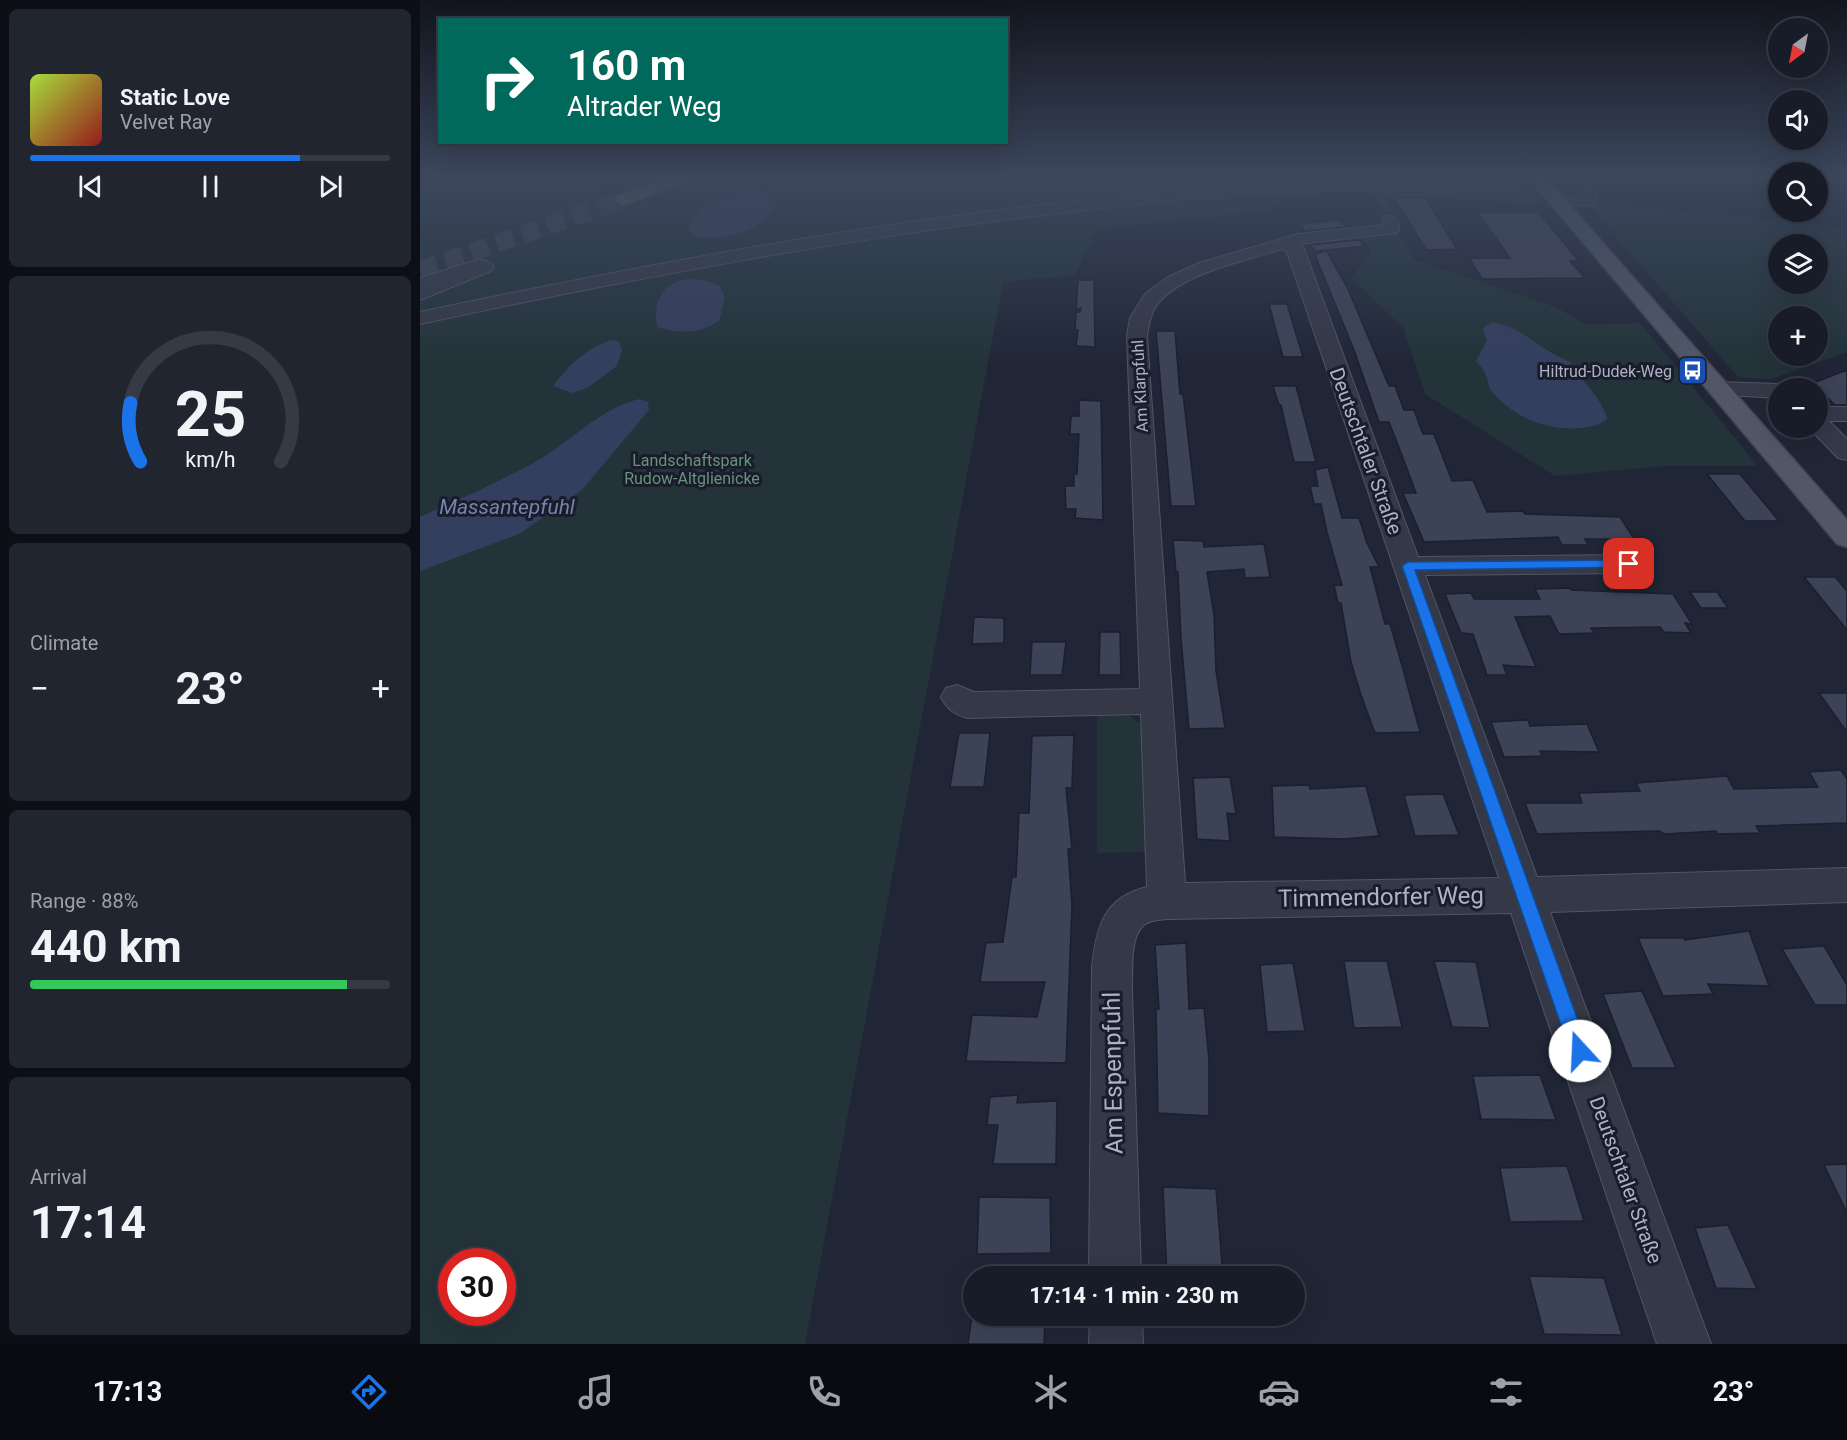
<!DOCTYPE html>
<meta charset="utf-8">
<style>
body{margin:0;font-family:Roboto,sans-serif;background:#212530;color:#f1f3f6;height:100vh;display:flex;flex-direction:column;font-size:22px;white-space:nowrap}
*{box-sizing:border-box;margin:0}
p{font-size:20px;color:#9fa1a8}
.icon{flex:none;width:33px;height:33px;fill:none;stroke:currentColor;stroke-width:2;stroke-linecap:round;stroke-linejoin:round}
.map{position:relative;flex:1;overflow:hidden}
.side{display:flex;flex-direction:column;gap:9px;padding:9px;background:#0d0f16;width:420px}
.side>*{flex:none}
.banner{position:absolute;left:18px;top:18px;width:570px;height:126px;border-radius:0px;box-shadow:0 6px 24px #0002,0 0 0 2px #363a45;background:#00695c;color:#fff;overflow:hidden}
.needle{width:39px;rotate:212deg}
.fabs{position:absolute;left:1348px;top:18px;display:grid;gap:12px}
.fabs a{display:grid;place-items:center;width:60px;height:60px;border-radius:50%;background:#181c28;box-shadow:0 6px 24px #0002,0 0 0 2px #363a45;font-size:30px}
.speed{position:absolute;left:18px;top:1248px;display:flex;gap:12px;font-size:30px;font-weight:700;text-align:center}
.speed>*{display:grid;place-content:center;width:78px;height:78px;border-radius:50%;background:#181c28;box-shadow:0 6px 24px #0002,0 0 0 2px #363a45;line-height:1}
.speed .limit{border:9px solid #d22;background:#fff;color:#111}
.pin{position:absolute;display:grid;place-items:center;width:51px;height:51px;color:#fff;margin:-26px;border-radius:12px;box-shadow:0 3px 9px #0006}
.me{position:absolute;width:66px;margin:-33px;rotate:340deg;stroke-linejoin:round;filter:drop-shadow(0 0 4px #0008)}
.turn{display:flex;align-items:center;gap:21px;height:126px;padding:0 30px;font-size:27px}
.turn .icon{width:78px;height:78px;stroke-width:2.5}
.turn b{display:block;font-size:42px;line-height:51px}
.big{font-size:45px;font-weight:700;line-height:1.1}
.side .card{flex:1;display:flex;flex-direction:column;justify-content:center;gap:9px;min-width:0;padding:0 21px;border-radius:9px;background:#212530}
.side .dial{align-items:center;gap:0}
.dial svg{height:156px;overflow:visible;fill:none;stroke:#363a45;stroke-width:7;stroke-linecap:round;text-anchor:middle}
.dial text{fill:#f1f3f6;stroke:none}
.song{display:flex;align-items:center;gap:18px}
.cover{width:72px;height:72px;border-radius:9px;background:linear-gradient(135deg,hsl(80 70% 55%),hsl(0 70% 35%))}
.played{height:6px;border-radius:3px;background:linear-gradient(90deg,#1a73e8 75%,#363a45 75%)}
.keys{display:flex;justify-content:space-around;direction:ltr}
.heat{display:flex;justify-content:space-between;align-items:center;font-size:33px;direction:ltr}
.charge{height:9px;border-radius:4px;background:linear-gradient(90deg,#34c759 88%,#363a45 0)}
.trip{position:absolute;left:543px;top:1266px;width:342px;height:60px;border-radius:30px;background:#181c28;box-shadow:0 6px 24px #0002,0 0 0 2px #363a45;font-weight:700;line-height:60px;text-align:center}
.tabs{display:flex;height:96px;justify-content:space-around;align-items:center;background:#0a0b10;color:#9fa1a8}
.tabs .icon{width:42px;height:42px}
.tabs .selected{color:#1a73e8}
.tabs b{font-size:27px;color:#f1f3f6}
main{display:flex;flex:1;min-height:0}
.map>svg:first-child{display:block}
.green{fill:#233339;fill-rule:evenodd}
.water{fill:#343e5e}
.building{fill:#3c4357;stroke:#1b1f2e;stroke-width:1.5}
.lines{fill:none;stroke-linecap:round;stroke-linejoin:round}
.highway-tunnel{stroke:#3c4252;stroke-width:18;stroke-dasharray:18 9;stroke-linecap:butt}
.minor-casing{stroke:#515565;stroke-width:2}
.major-casing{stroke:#3d4151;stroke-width:3}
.highway-casing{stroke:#3e4252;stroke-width:3}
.minor{fill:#343847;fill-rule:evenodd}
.major{fill:#515767;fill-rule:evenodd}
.highway{fill:#6d6751;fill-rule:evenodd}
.route{fill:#1a73e8;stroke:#114b97;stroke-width:1.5}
.labels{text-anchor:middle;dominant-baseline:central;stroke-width:6;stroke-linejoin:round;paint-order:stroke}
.far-poi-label{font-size:16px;fill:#aeb2c4;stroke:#191d2b;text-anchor:end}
.far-street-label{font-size:16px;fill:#aeb2c4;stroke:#191d2b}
.far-park-label{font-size:16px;fill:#669479;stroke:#191d2b}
.street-label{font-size:20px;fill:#aeb2c4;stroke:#191d2b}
.water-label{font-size:21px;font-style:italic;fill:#7684ac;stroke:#191d2b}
.near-street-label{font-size:24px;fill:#aeb2c4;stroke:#191d2b}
</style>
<main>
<section class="side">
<div class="card">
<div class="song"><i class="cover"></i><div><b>Static Love</b><p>Velvet Ray</p></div></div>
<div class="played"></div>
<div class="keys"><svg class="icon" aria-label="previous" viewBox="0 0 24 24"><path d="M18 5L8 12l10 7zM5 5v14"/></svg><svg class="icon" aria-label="pause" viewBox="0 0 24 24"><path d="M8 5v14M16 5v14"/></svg><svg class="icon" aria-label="next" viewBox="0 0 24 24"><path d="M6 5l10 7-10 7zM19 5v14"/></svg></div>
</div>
<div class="card dial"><svg viewBox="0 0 100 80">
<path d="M14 69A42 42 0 1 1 86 69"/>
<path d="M14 69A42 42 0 0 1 9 39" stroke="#1a73e8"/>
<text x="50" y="56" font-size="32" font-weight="700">25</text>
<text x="50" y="72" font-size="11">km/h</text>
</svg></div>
<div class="card"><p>Climate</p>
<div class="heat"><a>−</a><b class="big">23°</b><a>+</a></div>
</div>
<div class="card"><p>Range · 88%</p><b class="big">440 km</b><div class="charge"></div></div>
<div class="card"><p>Arrival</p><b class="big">17:14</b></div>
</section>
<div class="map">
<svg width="1427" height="1344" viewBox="0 0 1427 1344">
<rect width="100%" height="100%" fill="#202636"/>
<path class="green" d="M0,177H217L178,191L213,204L287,177H1101L1121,203L964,195L973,212H964L954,194L874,189L847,211L678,229L655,275L583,282L385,1344H0ZM32,1262H82V1312H32Z
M1167,203L1427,227V352L1351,379L1318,377ZM1359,244H1398V284H1359ZM1359,316H1398V356H1359Z
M980,234L995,260L1138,308L1164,324L1220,323L1338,466H1245L1135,476L1005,394L984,329L932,279L950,252L943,236Z
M708,714L727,729L733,852L677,853V715Z"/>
<path class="water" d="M339,192L357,200C344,233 308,239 276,237L268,228C284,199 308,195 339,192Z
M271,279L287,281L300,286L305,298L299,321C278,334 260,334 237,327C233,301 242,281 271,279Z
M1073,322C1103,327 1122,352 1151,362L1150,368C1162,376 1185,405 1187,419C1180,425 1170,427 1161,428C1128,431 1095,418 1073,393C1068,388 1069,382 1066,376C1064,369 1060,366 1056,361L1067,341L1063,330L1065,326Z
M191,340L199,341L202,350L197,366L167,388L152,393L133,386C149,365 165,349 191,340Z
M220,399L228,402L229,410L162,490L101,533L0,571V517C39,499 89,478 125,456C155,437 185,406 220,399Z"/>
<path class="building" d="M974,198H1005L1037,249L1006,250Z
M1057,212H1118L1159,261H1150L1165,278L1062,279L1049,258H1090Z
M919,220L926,227L884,231L881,224Z
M938,240L945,246L906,250L928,289L969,386H975L984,410H994L1003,434H1014L1032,481L1053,480L1067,512L1103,511L1105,514L1200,517L1214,539H1165L1168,545H1142L1138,537L1004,542L983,493H996L983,458L969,422H959L934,350L895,255L906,250L894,251L891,245Z
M658,280H674L675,347L656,346L658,330H655L656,312H660L661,308L656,310Z
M849,304H867L883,357H863Z
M736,331H755L760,394H763L776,506H751Z
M1427,370V405H1415L1393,383Z
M853,386H876L896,462H874L861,405H859Z
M659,400L681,401L683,520L655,518L656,509H646L645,486H654V474H657L659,434H650L651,416H659Z
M908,467L922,518H939L947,543L959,567H950L965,624H970L981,662L1000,732L955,733L941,695L931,662L921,603H918L914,585H922L907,532L901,504H894L890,486H898L895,470Z
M1287,474H1320L1359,521H1325Z
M753,540L783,541L784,547L844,544L850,577L825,578L824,569L787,572L794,615L796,671L805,728L769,729L761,638L758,572H756Z
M1384,577H1415L1427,591V630Z
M1150,588L1151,590L1253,594L1272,624L1265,623L1271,633L1244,632L1240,627L1171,628L1174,633L1139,634L1130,616L1095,617L1116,667L1083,665L1087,675H1067L1053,634L1041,633L1025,594L1051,593L1054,599H1120L1115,589Z
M1270,592H1297L1308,608H1281Z
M554,617L584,618V643L552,644Z
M680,632H700L701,675H679Z
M612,642H646L642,675H610Z
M1399,693H1427V732Z
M1108,720L1110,726L1167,724L1179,752L1120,751L1122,756L1084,757L1071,722Z
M539,733H570L564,787H530Z
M654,735L652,788H646L652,849H648L652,905L646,1063L546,1061L552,1015L617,1017L625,982H560L566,943L583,942L592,877H596L599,813H609L612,736Z
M1421,770L1427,779V823L1336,826L1340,833L1297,834L1296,831L1245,834L1239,831L1117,834L1105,803H1162L1159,793L1220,791L1216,783L1307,776L1314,789L1398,787L1389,772Z
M810,777L816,814L807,813L810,841L777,839L773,778Z
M889,785L890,789L946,786L959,836L923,839L854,837L852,786Z
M1023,794L1039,835L995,836L984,795Z
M1329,931L1349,986L1288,984L1293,994L1243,996L1218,938H1264L1265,940Z
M766,943L769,1009L784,1008L789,1059V1116L738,1113L736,1009H739L735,945Z
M1404,946L1427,985V1005H1395L1362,949Z
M924,961H967L982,1027L934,1028Z
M1014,961L1056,962L1070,1028L1032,1027Z
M873,963L885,1031L847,1032L840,965Z
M1222,991L1256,1068H1212L1183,994Z
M1120,1075L1136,1120L1061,1119L1053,1076Z
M598,1095L597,1103L637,1101L636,1164H573L578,1125H567L570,1097Z
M1427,1164V1213L1404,1165Z
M1147,1166L1164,1221L1090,1222L1080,1168Z
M743,1187L796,1189L803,1276H747Z
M559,1197L630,1198L631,1253L557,1254Z
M1308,1225L1337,1289L1296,1288L1275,1228Z
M1109,1276L1184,1278L1202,1335L1124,1334Z
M552,1316H625L624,1344H548Z"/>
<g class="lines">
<path class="highway-tunnel" d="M0,270L202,200"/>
<defs>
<path id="minor" d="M1412,177H1427V183L1414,180Z
M867,184H896L904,189L896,194C808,191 720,204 633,214C420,239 210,279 0,324V312C209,268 419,228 631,204C710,196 788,185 867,184Z
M1168,188L1174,190L1178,197L1171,206L1148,205L1146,202L1148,199L1161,198L1162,190Z
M970,215L978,220L979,229L977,233L879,244L884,249L998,557L1209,555L1219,557L1223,564L1219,571L1209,573L1005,575L1117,877L1427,868V902L1130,912L1291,1344H1237L1091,913L747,919C740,920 730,920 724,925C709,938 713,971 712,989L721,1276H669L672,967C676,927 684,897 727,887L721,714L547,718C534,714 527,709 521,697L526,688L537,685L554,692L720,689L707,336L710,318L725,294L748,277L779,263L878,234L962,225L964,216ZM862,249L867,252L1079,878L765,883L727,336C729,324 731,311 739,302C766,272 825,261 862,249Z
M60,259L71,263L74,267L71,271L0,300V278Z
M1298,382L1359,384L1368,388H1359V398L1290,394L1287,389L1290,384Z
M1398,407H1427V421H1409L1427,439V460L1418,458L1389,428H1398Z
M670,1316H722L723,1344H669Z"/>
<path id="major" d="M1108,177H1125L1427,520V547L1417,544Z"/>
<path id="highway" d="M250,177H275L273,180L208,204L202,205L194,200L196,196Z"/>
</defs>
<use href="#minor" class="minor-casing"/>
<use href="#major" class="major-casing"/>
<use href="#highway" class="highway-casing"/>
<use href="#minor" class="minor"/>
<use href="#major" class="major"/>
<use href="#highway" class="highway"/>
</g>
<linearGradient id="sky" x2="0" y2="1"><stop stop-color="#12151e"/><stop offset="0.48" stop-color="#3c475d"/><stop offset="1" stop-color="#3c475d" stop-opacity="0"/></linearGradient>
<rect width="1427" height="366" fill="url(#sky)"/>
<path class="route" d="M1209,560L1215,564L1213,567L995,570L1169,1051L1166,1057L1160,1060L1153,1057L1150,1051L982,566L988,562Z"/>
<defs>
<symbol id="bus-square" viewBox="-11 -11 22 22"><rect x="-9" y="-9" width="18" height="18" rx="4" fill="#1a4fb4" stroke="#191d2b"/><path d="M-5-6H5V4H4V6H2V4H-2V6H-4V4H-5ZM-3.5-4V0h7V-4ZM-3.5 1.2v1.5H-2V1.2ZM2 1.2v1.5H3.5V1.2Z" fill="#fff"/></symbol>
</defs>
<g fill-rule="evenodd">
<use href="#bus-square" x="1256" y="354" width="33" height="33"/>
</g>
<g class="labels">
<g class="far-poi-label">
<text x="1252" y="371">Hiltrud-Dudek-Weg</text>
</g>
<g class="far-street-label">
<text transform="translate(720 386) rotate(-93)">Am Klarpfuhl</text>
</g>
<g class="far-park-label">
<text x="272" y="460">Landschaftspark<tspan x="272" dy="18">Rudow-Altglienicke</tspan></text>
</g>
<g class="street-label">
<text transform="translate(946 451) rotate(70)">Deutschtaler Straße</text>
<text transform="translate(1206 1180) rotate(70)">Deutschtaler Straße</text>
</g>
<g class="water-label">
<text x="87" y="507">Massantepfuhl</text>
</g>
<g class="near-street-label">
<text transform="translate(961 897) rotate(-1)">Timmendorfer Weg</text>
<text transform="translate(693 1073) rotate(-91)">Am Espenpfuhl</text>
</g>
</g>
</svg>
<div class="fabs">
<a><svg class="needle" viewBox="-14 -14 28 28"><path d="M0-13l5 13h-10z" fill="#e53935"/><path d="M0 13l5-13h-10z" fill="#9fa1a8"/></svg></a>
<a><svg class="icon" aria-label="sound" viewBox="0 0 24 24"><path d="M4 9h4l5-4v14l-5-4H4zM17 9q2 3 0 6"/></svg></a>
<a><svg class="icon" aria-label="search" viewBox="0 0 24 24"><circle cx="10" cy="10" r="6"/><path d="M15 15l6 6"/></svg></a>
<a><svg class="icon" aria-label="layers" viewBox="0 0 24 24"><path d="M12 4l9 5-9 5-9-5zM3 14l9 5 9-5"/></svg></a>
<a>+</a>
<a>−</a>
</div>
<div class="speed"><div class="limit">30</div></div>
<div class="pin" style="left:1209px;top:564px;background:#d93025"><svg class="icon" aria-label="arrive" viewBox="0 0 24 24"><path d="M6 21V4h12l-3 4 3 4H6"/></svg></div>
<svg class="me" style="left:1160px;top:1051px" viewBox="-20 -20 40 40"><circle r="19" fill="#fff"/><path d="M0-13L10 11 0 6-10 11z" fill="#1a73e8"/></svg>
<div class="trip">17:14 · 1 min · 230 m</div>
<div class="banner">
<div class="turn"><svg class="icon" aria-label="right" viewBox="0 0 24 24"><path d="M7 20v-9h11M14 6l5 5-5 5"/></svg><div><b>160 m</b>Altrader Weg</div></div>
</div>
</div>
</main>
<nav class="tabs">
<b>17:13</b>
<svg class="icon selected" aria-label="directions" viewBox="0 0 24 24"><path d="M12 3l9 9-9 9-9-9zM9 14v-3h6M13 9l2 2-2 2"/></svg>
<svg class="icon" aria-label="music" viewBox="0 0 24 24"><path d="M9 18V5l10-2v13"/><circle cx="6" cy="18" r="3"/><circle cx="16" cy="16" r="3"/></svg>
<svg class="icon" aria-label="phone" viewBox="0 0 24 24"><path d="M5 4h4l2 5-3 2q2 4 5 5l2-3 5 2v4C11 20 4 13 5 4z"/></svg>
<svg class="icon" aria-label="climate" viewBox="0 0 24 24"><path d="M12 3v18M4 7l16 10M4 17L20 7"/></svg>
<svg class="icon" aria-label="car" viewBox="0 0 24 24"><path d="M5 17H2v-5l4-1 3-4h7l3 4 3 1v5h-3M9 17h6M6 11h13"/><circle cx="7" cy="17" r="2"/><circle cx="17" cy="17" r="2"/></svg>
<svg class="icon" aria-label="filters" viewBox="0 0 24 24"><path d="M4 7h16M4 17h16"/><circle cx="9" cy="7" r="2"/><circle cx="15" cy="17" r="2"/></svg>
<b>23°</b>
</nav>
